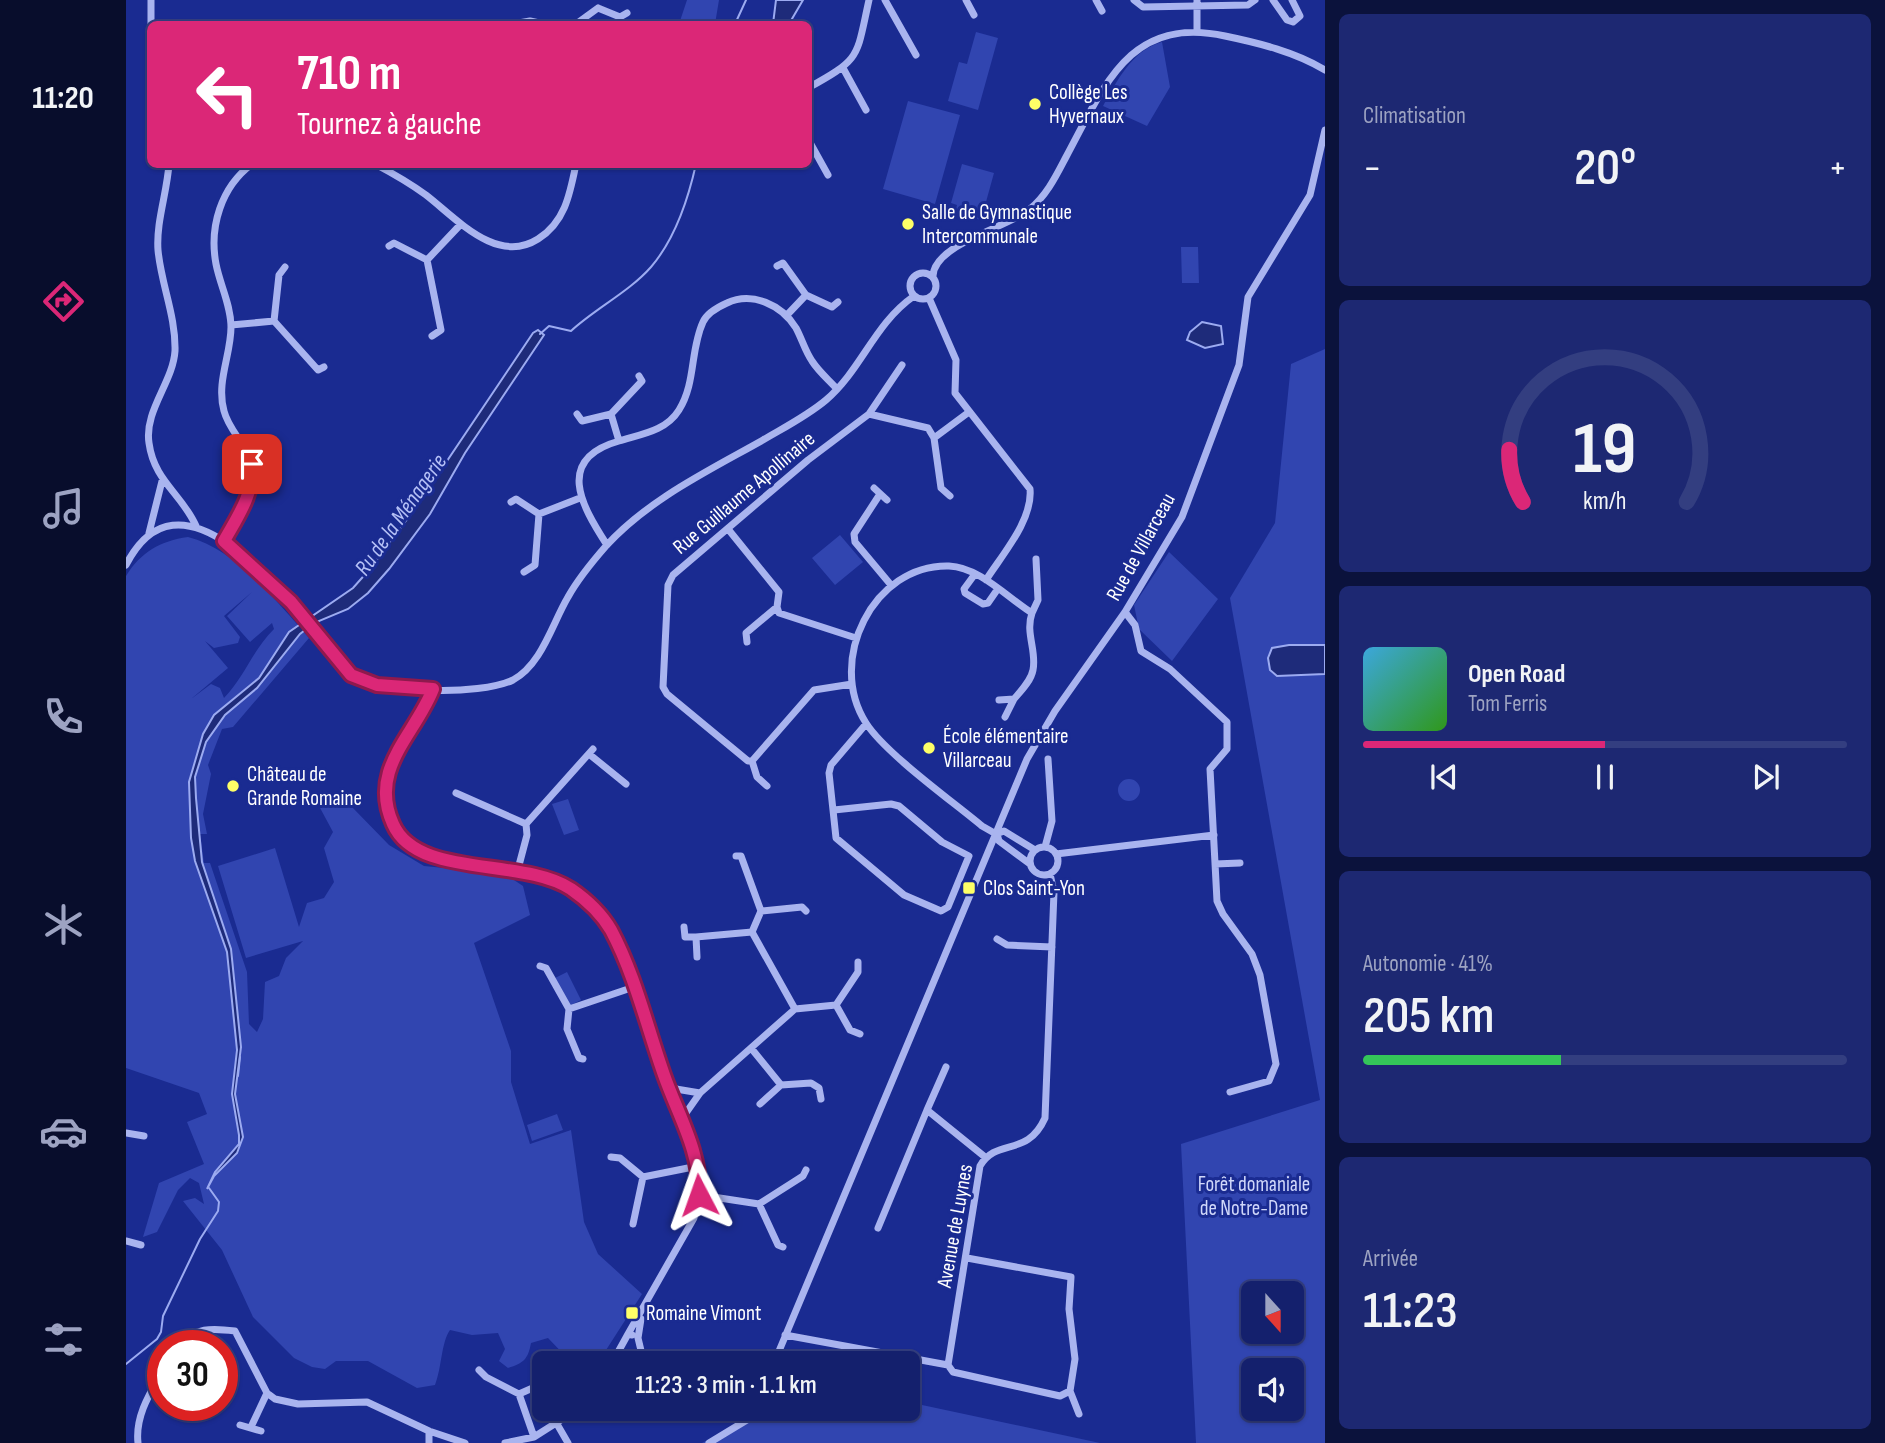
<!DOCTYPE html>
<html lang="fr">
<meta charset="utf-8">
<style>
body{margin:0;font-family:"Sofia Sans Condensed",sans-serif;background:#1d2872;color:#f1f3f6;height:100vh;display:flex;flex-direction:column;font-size:26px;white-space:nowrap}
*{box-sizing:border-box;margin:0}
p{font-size:23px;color:#9da3c2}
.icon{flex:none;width:38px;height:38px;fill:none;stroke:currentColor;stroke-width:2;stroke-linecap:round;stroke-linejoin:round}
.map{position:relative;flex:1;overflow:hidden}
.details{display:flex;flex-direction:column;gap:14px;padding:14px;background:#0b123c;width:560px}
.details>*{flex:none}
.banner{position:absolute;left:21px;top:21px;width:665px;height:147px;border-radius:10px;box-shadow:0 2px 5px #0004,0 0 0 2px #333e80;background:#db2777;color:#fff;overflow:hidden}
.needle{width:46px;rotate:159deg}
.tools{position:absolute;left:1115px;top:1281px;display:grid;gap:14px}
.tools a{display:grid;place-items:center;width:63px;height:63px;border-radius:10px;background:#14206d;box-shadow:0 2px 5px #0004,0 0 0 2px #333e80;font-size:35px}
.speed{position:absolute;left:21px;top:1330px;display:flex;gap:14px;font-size:35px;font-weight:700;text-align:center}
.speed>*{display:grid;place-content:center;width:91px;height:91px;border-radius:50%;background:#14206d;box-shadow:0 2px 5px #0004,0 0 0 2px #333e80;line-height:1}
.speed .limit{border:10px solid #d22;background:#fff;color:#111}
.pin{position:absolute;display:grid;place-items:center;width:60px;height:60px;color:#fff;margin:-30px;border-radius:14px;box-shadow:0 4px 10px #0006}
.me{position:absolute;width:77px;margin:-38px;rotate:356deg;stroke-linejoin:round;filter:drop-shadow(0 0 5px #0008)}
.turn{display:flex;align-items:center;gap:24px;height:147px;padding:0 35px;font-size:32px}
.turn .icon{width:91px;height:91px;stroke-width:2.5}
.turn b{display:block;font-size:49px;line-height:60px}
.big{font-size:52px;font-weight:600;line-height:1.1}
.details .tile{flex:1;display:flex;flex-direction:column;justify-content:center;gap:10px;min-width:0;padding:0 24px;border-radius:10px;background:#1d2872}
.details .dial{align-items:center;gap:0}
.dial svg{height:182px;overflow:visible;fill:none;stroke:#333e80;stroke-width:7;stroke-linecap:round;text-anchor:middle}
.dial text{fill:#f1f3f6;stroke:none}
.song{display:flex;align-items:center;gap:21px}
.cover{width:84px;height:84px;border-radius:10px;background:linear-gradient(135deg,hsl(200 70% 55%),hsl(110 70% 35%))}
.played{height:7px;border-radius:4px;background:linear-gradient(90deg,#db2777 50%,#333e80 50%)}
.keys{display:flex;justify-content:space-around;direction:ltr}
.heat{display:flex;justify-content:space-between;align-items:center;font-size:38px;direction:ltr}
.charge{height:10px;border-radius:5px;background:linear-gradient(90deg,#34c759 41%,#333e80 0)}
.trip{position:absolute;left:406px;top:1351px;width:388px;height:70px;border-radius:10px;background:#14206d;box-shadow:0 2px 5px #0004,0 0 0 2px #333e80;font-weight:600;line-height:70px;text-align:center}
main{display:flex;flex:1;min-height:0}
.tabs{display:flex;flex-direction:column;width:126px;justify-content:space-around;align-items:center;background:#080d2c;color:#9da3c2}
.tabs .icon{width:49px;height:49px}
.tabs .current{color:#db2777}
.tabs b{font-size:32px;color:#f1f3f6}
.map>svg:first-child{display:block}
.green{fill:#3145b0;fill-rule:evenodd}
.water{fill:#1e2b7a;stroke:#9cabf1;stroke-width:2}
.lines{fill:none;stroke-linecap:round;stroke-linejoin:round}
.stream{stroke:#9cabf1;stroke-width:2}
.minor{stroke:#a9b4ef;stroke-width:7}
.route-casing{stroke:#8e194d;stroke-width:18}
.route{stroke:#db2777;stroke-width:12}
.poi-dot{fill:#feff67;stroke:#1a2b91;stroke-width:2.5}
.labels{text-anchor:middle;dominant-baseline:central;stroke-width:6;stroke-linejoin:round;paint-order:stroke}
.poi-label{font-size:21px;fill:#fff;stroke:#1a2b91;text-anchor:start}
.street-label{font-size:21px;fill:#fff;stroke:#1a2b91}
.park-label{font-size:21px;fill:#d0d7fa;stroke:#1a2b91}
.water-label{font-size:23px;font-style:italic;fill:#b5c0f6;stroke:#1a2b91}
</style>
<main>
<nav class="tabs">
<b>11:20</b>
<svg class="icon current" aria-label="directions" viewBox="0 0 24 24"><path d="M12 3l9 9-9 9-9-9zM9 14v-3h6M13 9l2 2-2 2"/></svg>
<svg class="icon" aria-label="music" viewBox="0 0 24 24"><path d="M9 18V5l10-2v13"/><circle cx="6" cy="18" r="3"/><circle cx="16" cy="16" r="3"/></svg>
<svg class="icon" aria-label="phone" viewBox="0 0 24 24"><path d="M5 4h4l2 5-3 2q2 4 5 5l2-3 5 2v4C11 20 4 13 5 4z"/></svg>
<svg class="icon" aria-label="climate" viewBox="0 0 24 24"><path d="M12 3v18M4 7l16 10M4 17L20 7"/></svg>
<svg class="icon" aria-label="car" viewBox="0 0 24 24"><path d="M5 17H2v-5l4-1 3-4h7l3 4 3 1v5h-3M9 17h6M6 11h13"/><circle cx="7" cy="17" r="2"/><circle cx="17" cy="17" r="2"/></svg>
<svg class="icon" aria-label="filters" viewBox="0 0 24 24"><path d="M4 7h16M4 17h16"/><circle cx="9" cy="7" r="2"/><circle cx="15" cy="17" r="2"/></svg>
</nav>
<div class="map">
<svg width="1199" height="1443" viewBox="0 0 1199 1443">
<rect width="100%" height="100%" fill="#1a2b91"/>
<path class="green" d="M561,0H593L589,24H553Z
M850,32L872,38L852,110L822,101L833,62L841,64Z
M1036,42L1044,87L1021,126L977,106C991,81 1006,50 1036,42Z
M782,101L834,115L809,204L757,189Z
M836,164L868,173L855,220L829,213L831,205L825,203Z
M1055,247H1072L1073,283H1056Z
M1199,349V1443H1070L1055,1144L1194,1100L1104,598L1149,523L1165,364ZM1127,1293H1166V1332H1127ZM1127,1370H1166V1409H1127Z
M714,535L737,562L709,585L686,558Z
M62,537C110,549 152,603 183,638L107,727L96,729L82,765L85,774L77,814L81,834H74L78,863H84L121,972L123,1024L131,1032L137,1019L139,982L153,976L160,958L177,941L120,958L92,866L149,848L173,927L181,903L198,898L208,882L198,848L207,832L193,806L203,797L226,807L263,845L298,866L379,874L397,886L404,915L348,943L385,1051V1082L404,1144L445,1130L458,1222L472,1254L516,1294L473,1361L446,1363L422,1338L405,1343C402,1359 398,1363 382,1368L373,1361L379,1349L372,1333L346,1335L324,1330C315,1343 316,1367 309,1385L291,1388L242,1361H210L199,1369L186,1367L168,1358L127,1317L96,1250L57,1201L69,1198L78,1204L73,1183L64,1178L52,1190L31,1232L17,1237L33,1183L78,1164L61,1122L81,1114L73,1093L0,1068V576C15,552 34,541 62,537ZM126,592L101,616L124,642L146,623L148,629C126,651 119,676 98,698L94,688L85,684L65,699L102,668L79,641L88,648L112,643L114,637L98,616Z
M1043,552L1092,599L1046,661L1013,629L1008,605Z
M992 790a11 11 0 1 1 22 0a11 11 0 1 1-22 0Z
M442,799L453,830L438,835L426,804Z
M441,972L455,1000L443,1006L429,978Z
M431,1114L437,1130L406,1141L401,1125Z
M782,1402L974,1443H576L642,1409H782Z"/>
<path class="water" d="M650,0H677L663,24H647Z
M1076,322L1095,326L1097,344L1079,348L1061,340L1064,332Z
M412,330L418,335L339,453L304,514L263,569L242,593L222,609L188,623L174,634L131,688L99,715L80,742L69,777L70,798L76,862L105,949L115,1047L109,1094L117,1137L111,1153L88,1176L81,1189L89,1172L113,1144V1135L106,1094L111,1050L101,952L69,861L65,838L63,782L77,734L88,715L133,678L163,632L227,588L243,570L288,510L407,333Z
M1163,645H1199V674L1151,676L1144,670L1142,658L1146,648Z"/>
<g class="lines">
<path class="stream" d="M609,24L620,0
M414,334L423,326L445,331C470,308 503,292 525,267C549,239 562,200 570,164
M112,1076L114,1057
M0,1364L31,1339L35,1332L37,1316L74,1239L92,1211L93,1202L83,1188"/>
<path class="minor" d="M759,0L790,55
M840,0L848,15
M970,0L976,11
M1008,0L1017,7L1122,5L1129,0
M1147,0L1161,20L1167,22L1174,16L1166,0
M472,8L494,17L501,13
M25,24V0
M387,24L404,21L418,24
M450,24L472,8
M1071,31V0
M717,68L740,110
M682,88C736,58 730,58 743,0
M682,139L702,175
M43,164C41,193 30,222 32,250C35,284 50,316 49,351C47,382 18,411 23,443C28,481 56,494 70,526
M249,164C266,173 285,184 300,195C331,219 371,265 412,239C439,222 444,194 450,164
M263,246L268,243L301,260
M651,266L657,263L680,295L661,315
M784 286a13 13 0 1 1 26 0a13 13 0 1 1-26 0Z
M807,276C808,244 883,227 904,209C921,195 930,176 940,157C978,87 1003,15 1099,36C1133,43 1169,52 1199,70
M680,295L706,307L712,302
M803,298L830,360L829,393L904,489C907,520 876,555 860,580
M148,321L192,370L198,367
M105,325L148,321L153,275L159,267
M306,336L315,330L301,260L335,224
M451,414L456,421L485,414
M485,414L516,381L513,376
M485,414L493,441
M743,414L776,365
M808,438L843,412
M748,488L761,500
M754,494L728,534L729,542L765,585
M385,502L390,499L413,514
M602,529L653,592L651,607L620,633L621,642
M23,533L36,481
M98,541C109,522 126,500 127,478C129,450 104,435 98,411C90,382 105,355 105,327C105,305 94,285 90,264C83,227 95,187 126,164
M481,545C455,505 429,459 493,441C516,434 540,431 553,410C570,383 564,350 577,322C581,313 592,307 601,303C626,291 656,305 670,328C676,339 679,351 686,361C693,372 703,380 711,389
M0,565C60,447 179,622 222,672C251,694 354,696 387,680C416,664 426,624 442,597C452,579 466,562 480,546C523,499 582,471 637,440C659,427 681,416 700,400C736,369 748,324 788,296
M398,572L409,565L413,514L454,498
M849,574L838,589L839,593L857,604L862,603L871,590
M651,607L653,613L730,638
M999,612L1009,625L1015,651L1044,669L1101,722V749L1084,769L1091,901L1097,914L1126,954L1134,975L1150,1064L1143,1081L1104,1092
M906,613L912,600L910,559
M726,684L688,690L626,761H622L541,694L537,687L542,585L547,575L682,460L743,414L802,428L808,438L815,488L824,496
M307,689C295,718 270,741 261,773C258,786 259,801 263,814C282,870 344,860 391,869C420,875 449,888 470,910C498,939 508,988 521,1026C536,1068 551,1109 568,1150L574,1180L568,1218L502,1334
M873,700L888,699L879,717
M463,754L500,784
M626,761L631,777L641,786
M330,793L400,824L401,835L392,869
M708,810L765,804L773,806L816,842L843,856L822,907L815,911L778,895L710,838L703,773L705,765L740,724
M400,824L467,749
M870,834L856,826C826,801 759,753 740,723C700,661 747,564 823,566C853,567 882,598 906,613C899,633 911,651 907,670C905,681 895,691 888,699
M870,834L878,831L909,850
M871,834L873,841L904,864
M904 861a14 14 0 1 1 28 0a14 14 0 1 1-28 0Z
M919,847L926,821L922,759
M930,854L1088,835
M610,856H615L635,911
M1089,864L1114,863
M635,911L676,907L680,911
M558,927L559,937H570L571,957
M626,932L635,911
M871,939L881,945L926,947
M414,966L420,968L443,1009L508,987
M710,1005L724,1030L734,1034
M443,1009L441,1029L453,1058L457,1059
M669,1009L710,1005L732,972V962
M625,1048L655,1085L685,1083L693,1088L695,1099
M543,1082L550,1089L574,1093
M634,1104L655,1085
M801,1110L820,1067
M555,1120L574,1093L669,1009L626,932L570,937
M0,1133L18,1136
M485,1157L494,1158L517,1177L572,1166
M574,1195L633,1204L677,1176L680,1170
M633,1204L652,1245L657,1247
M507,1224L517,1177
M752,1228L801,1110L859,1157
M0,1241L15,1245
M841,1258L945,1277L943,1309L949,1359L944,1391
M515,1319L512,1338L518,1363
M659,1335L822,1365
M52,1346C69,1327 86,1328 109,1331L141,1393L149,1399L172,1404L241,1402L303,1431L339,1443
M486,1363L502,1334L506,1335
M648,1363L901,759L929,711L999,612L1056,517L1113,365L1122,297L1184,195L1199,130
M822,1365L854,1166C871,1137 901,1158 919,1118L928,892L924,874
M822,1365L827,1372L934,1396L944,1391
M353,1370L360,1377L393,1394L408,1437
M944,1391L953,1414
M393,1394L418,1383
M551,1409L585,1419L619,1409
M431,1424L442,1443
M114,1425L135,1431
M125,1427L141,1393
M12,1443C9,1416 24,1393 37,1370
M303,1443V1431
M379,1443L408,1437L452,1409
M583,1443L639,1409"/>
</g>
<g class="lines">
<defs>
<path id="route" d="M126,464C128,494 112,516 98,541L165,602L225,675L251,685L307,689C289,735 242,769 267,824C291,879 396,857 445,889C461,900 475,913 485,930C509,975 521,1027 538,1075C552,1115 575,1152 573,1195"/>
</defs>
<use href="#route" class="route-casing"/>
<use href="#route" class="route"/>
</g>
<g class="poi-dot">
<circle cx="909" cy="104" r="7"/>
<circle cx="782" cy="224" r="7"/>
<circle cx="803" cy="748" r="7"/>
<circle cx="107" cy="786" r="7"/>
<rect x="836" y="881" width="14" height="14" rx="3.5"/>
<rect x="499" y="1306" width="14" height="14" rx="3.5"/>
</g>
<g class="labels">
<g class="poi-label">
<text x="923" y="92">Collège Les<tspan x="923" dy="24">Hyvernaux</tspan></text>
<text x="796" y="212">Salle de Gymnastique<tspan x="796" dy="24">Intercommunale</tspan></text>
<text x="817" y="736">École élémentaire<tspan x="817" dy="24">Villarceau</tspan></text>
<text x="121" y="774">Château de<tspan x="121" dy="24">Grande Romaine</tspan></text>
<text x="857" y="888">Clos Saint-Yon</text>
<text x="520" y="1313">Romaine Vimont</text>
</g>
<g class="street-label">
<text transform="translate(618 493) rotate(-40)">Rue Guillaume Apollinaire</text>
<text transform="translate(1015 547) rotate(-61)">Rue de Villarceau</text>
<text transform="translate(829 1226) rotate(-80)">Avenue de Luynes</text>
</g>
<g class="park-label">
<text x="1128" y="1184">Forêt domaniale<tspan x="1128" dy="24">de Notre-Dame</tspan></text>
</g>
<g class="water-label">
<text transform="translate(275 515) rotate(-55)">Ru de la Ménagerie</text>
</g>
</g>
</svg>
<div class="tools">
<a><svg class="needle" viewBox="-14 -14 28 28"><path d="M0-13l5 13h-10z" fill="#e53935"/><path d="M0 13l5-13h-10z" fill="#9da3c2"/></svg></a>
<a><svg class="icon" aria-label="sound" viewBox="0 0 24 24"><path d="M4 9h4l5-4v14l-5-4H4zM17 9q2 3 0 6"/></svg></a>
</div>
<div class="speed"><div class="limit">30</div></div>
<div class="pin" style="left:126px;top:464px;background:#d93025"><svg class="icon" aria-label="arrive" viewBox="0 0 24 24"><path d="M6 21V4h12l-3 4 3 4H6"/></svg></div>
<svg class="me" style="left:573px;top:1195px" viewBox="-20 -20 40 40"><path d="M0-17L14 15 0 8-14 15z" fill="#db2777" stroke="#fff" stroke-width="4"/></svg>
<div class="trip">11:23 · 3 min · 1.1 km</div>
<div class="banner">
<div class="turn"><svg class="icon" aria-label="left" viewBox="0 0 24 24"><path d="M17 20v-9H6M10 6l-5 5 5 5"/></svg><div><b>710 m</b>Tournez à gauche</div></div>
</div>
</div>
<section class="details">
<div class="tile"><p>Climatisation</p>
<div class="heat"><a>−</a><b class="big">20°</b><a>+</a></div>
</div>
<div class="tile dial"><svg viewBox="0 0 100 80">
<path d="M14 69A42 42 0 1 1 86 69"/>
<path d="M14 69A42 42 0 0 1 8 46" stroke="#db2777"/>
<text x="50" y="56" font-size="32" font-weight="700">19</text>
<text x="50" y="72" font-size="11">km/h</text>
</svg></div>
<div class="tile">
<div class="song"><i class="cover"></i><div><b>Open Road</b><p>Tom Ferris</p></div></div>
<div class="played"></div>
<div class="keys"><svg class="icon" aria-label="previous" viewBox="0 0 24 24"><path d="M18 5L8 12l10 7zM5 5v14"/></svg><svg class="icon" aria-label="pause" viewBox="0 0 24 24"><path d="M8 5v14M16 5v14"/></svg><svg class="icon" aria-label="next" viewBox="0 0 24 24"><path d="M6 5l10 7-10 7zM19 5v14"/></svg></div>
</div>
<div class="tile"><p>Autonomie · 41%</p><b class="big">205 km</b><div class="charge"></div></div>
<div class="tile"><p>Arrivée</p><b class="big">11:23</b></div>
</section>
</main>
